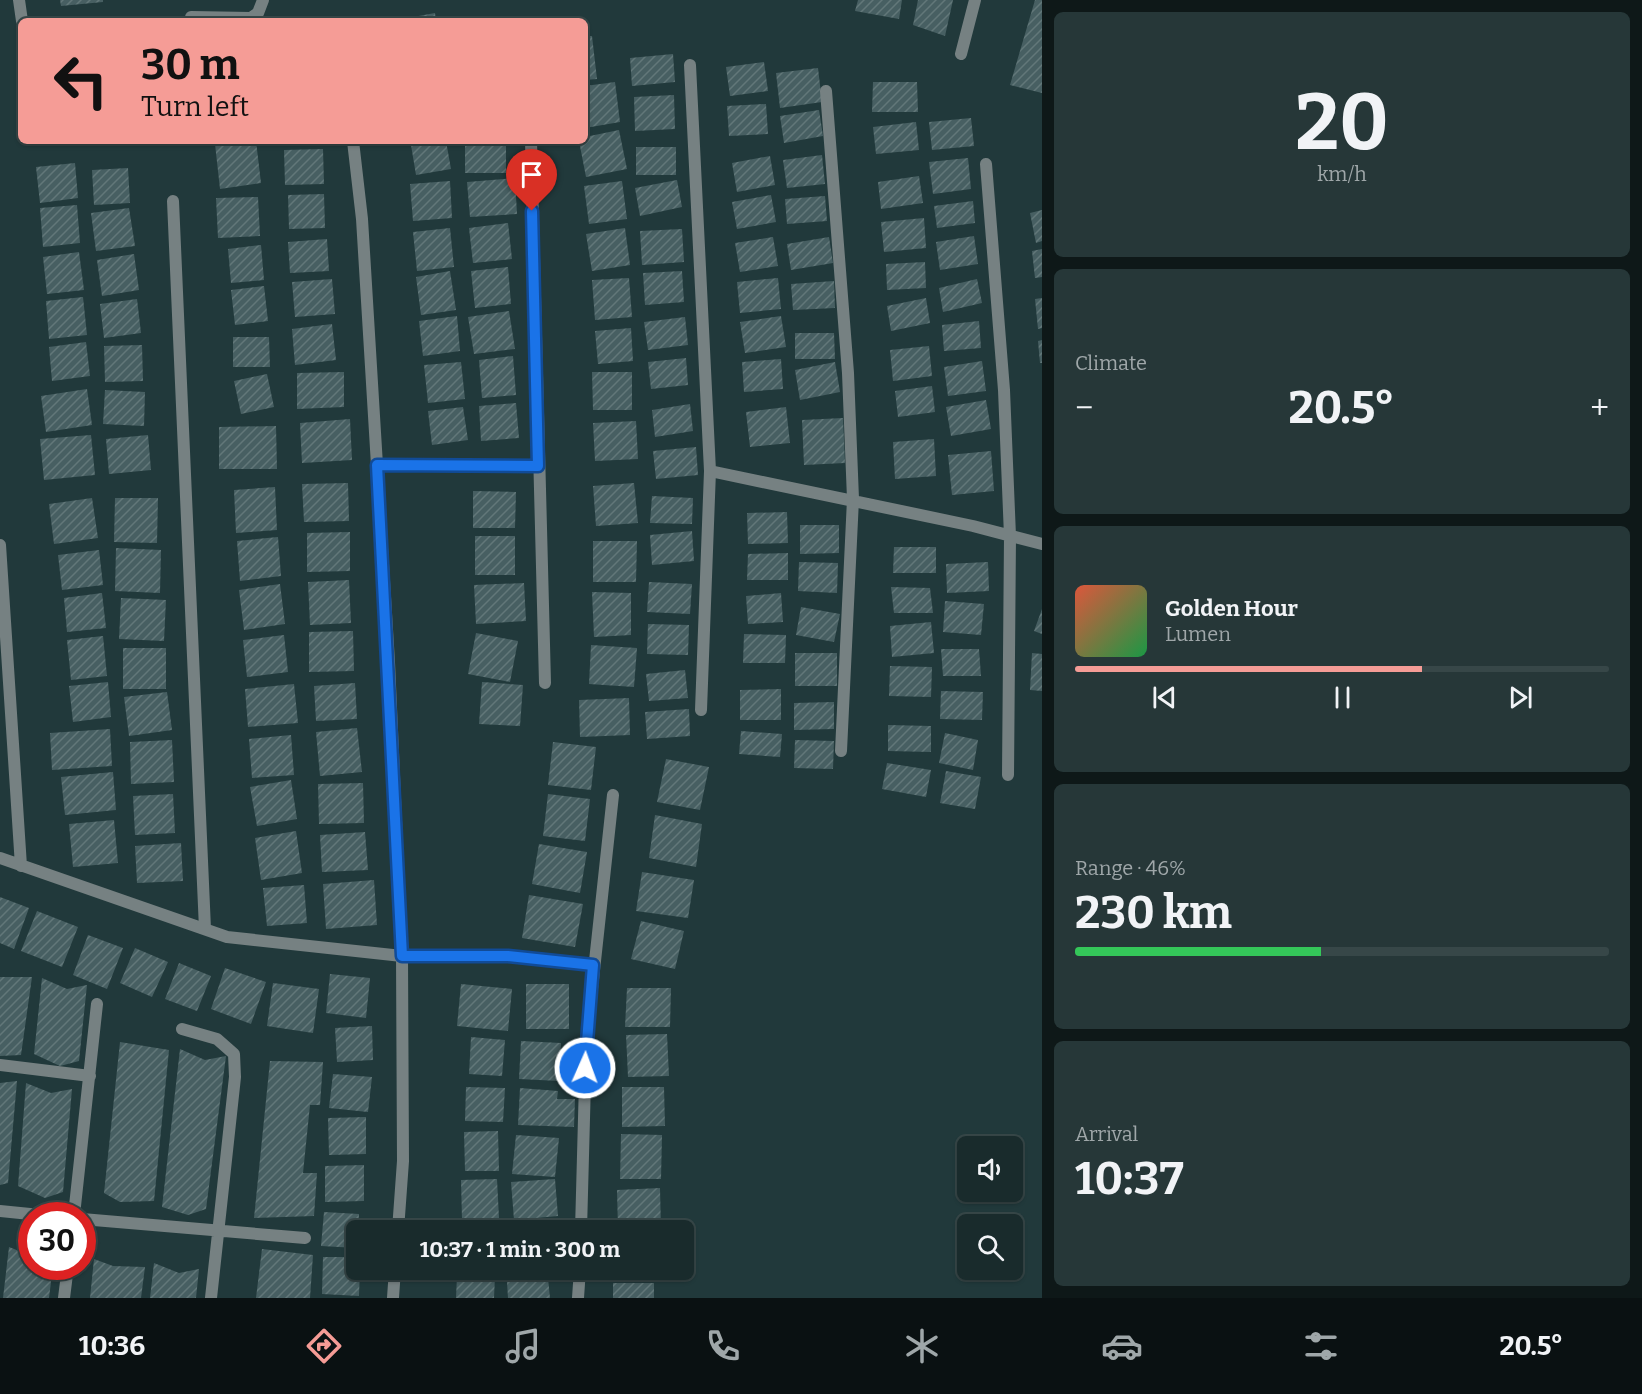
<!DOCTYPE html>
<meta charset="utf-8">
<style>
body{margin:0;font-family:Bitter,serif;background:#263738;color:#f1f3f6;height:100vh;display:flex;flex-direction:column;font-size:22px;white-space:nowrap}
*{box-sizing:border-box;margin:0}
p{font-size:20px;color:#9fa7a9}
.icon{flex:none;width:33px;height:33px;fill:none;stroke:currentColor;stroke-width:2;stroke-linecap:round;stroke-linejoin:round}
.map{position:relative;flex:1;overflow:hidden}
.details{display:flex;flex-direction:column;gap:12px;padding:12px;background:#0e1818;width:600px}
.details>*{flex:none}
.hud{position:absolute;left:18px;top:18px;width:570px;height:126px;border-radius:9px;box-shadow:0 2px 4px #0004,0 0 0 2px #374748;background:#f59c96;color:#111;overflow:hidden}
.buttons{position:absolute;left:957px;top:1136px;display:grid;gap:12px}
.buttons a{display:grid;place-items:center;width:66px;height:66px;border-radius:9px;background:#192b2c;box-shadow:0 2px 4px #0004,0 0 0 2px #374748;font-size:30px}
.speed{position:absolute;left:18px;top:1202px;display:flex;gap:12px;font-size:30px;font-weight:700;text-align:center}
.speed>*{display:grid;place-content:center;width:78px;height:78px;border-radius:50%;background:#192b2c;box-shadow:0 2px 4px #0004,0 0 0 2px #374748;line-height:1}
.speed .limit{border:9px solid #d22;background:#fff;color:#111}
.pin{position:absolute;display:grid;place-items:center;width:51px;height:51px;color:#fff;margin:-62px -26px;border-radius:50% 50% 50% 0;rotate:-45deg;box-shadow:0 0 6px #0007}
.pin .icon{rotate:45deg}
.me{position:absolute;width:66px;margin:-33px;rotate:2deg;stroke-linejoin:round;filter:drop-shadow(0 0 4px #0008)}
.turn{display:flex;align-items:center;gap:21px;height:126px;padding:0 24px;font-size:27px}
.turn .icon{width:78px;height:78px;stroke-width:2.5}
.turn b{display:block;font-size:42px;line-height:51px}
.big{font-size:45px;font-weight:700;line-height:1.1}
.details .widget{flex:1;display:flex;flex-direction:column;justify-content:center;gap:9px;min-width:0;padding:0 21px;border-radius:9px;background:#263738}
.details .dial{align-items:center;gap:0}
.dial b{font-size:78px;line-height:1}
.song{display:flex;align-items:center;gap:18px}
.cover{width:72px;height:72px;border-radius:9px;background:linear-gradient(135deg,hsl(10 70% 55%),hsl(140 70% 35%))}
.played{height:6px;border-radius:3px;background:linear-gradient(90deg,#f59c96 65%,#374748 65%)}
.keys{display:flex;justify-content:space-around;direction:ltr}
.heat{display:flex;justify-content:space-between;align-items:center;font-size:33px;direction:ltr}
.charge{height:9px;border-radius:4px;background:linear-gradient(90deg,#34c759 46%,#374748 0)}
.trip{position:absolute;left:346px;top:1220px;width:348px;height:60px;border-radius:9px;background:#192b2c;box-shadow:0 2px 4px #0004,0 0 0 2px #374748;font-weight:700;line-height:60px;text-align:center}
.tab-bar{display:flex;height:96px;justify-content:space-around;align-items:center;background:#0a1112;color:#9fa7a9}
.tab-bar .icon{width:42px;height:42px}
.tab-bar .current{color:#f59c96}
.tab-bar b{font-size:27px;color:#f1f3f6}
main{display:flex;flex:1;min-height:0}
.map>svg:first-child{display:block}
.building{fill:url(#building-hatch)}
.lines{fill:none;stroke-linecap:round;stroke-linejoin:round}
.minor{stroke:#768182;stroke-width:12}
.route-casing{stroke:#114b97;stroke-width:15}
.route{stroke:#1a73e8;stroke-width:10}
</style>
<main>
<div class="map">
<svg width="1042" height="1298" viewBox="0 0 1042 1298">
<defs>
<pattern id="building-hatch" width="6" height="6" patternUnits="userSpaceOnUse" patternTransform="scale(1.5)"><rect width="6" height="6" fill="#475f62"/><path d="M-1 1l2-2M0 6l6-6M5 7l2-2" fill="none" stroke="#627779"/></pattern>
</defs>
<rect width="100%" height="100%" fill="#21393b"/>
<path class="building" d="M60,0H103V2L61,6Z
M858,0H902L899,19L855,11Z
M918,0H953L945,36L913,25Z
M1035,0H1042V93L1010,85Z
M435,13L436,21H413V17Z
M106,17V21H75V19Z
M585,36H592L597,79L585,80Z
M21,43V67H20L17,44Z
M673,54L675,82L632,86L630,58Z
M764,62L768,91L730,96L726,67Z
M818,68L822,102L780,108L776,73Z
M615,82L620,122L585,128V86Z
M873,82H917L918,112H872Z
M674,95L675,129L635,131L634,97Z
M766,104L768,134L729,136L727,106Z
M819,110L823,136L784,143L780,116Z
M971,118L974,146L932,150L929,122Z
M916,122L919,150L876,154L873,127Z
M619,130L627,169L586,177L579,141H585V137Z
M240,141H256L261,183L220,189L215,144Z
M434,141H446L451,169L416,175L411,145Z
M465,141H506V173H465Z
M636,147H676V175H636Z
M323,149L324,184L285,185L284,150Z
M822,155L825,184L787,188L783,160Z
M770,156L775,185L737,192L732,163Z
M968,158L971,189L933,194L929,162Z
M75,163L78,198L40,203L36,167Z
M128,168L130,203L94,205L92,170Z
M919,176L923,203L881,209L878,182Z
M515,178L517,214L470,217L467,182Z
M677,180L682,207L640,216L635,188Z
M450,181L452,218L413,221L410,184Z
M622,181L627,219L589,224L584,186Z
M324,194L325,228L289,229L288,195Z
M771,195L776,222L737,229L732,202Z
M825,196L827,221L787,224L785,199Z
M258,197L260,236L218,238L216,198Z
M973,201L975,223L937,228L934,206Z
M77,205L80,243L43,247L40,208Z
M129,208L135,246L96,251L91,213Z
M1042,210V241L1036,243L1030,213Z
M924,218L926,248L884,252L881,222Z
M508,223L512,259L473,263L469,228Z
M450,228L454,267L417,271L413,232Z
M625,228L630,265L592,271L586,234Z
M682,229L684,262L642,265L640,231Z
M974,236L978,264L940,270L936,242Z
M773,237L778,266L740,272L735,243Z
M829,237L833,263L791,270L787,244Z
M327,239L329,271L290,273L288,242Z
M261,245L264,280L231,283L228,249Z
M1042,249V277L1035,278L1032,251Z
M79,252L84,290L47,294L43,257Z
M134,254L139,290L102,296L97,260Z
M925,262L926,288L887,290L886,264Z
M508,267L511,304L475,308L471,271Z
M450,271L456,310L421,315L416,277Z
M682,271L684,302L645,305L643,273Z
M629,278L632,317L595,320L592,280Z
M778,278L781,309L740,313L737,282Z
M332,279L335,314L295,317L292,282Z
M977,279L982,303L943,312L939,288Z
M834,281L835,308L793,310L791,284Z
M264,286L268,321L235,325L231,290Z
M83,297L87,335L49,339L46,301Z
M926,298L930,323L891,331L887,306Z
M1042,298V328L1038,329L1035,299Z
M137,299L141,333L104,338L100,304Z
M509,311L515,349L474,354L468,317Z
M457,316L460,351L423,356L419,321Z
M781,316L786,347L745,353L740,322Z
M685,317L688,345L648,350L644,322Z
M979,321L981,348L944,351L942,325Z
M332,324L336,360L295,365L292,329Z
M631,328L633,361L598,364L595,331Z
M795,333H834L835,359H795Z
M233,337H269L270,367H233Z
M1042,340V363H1040L1038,341Z
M86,342L90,376L52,381L49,347Z
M142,345L143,381L105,382L104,346Z
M929,346L932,376L893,381L890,350Z
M513,356L516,395L482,398L479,360Z
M686,358L688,385L651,389L648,362Z
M781,359L783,389L744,392L742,362Z
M982,361L986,391L948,396L944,367Z
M461,362L465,399L428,403L424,365Z
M835,362L840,392L800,400L795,370Z
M344,372V407L297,409V373Z
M592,372H632V410H593Z
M267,374L274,407L241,414L234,381Z
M932,386L935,412L898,417L895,391Z
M87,389L92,425L46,432L41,396Z
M105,390L145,392L144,426L103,424Z
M986,400L991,429L951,436L946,407Z
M516,403L519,438L481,441L479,406Z
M690,404L693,431L655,437L652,410Z
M463,407L468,440L432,445L428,411Z
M786,407L790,443L750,447L746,412Z
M843,418L845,463L804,465L802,420Z
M350,419L352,460L302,463L300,423Z
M636,421L638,459L595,461L593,423Z
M276,426L277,469H219V427Z
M91,435L95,475L44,480L40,439Z
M148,435L151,470L109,474L106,439Z
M934,439L936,476L895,479L893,442Z
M696,447L698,475L656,479L653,451Z
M991,451L994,491L952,495L948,455Z
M348,483L349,521L304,522L302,484Z
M634,483L638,523L596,526L593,486Z
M275,487L277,530L236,533L234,490Z
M473,491L516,492L515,528H473Z
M652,496L693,498L692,524L650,523Z
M92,498L98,538L54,544L49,504Z
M115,498H158L157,543L114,542Z
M787,512L788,543L748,544L747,513Z
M800,525H839V553L800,554Z
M692,531L694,561L652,565L650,535Z
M350,532V571L307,572V533Z
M475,536H515V575H475Z
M278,537L281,576L240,581L237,541Z
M593,541H637L636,582H593Z
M894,547H936V573H893Z
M116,548L161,550L160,593L115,591Z
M99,550L103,585L62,590L58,555Z
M788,553V580H747L748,554Z
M799,562L838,563L837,593L798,591Z
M988,562L989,591L947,593L946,564Z
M349,580L351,623L310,625L308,582Z
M649,582L692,584L690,614L647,612Z
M524,583L526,621L476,624L474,585Z
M280,584L285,624L244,630L239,590Z
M891,587L930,588L933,613H894Z
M592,592L631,593V635L594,637Z
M102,593L106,628L67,632L64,598Z
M781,593L783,622L748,624L746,596Z
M121,598L166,600L164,641L119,639Z
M945,601L984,604L981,635L943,632Z
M801,607L840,614L834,642L796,635Z
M1042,609V634L1034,631Z
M931,622L934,653L892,657L890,626Z
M648,624L689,625L688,655L647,654Z
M353,631L354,671L309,672V632Z
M476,633L518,641L510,682L468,674Z
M744,634L786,635L785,663H743Z
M284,635L288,672L247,677L243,640Z
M103,636L107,676L71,680L67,640Z
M591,645L637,648L634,687L589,684Z
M123,648H166V689H123Z
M941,649H979L981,676H943Z
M795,653H837V686H795Z
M1032,653L1042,654V691L1030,690Z
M890,666L932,667L931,697L889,696Z
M685,670L688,698L649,701L646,674Z
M108,682L111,717L73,722L69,686Z
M482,682L523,685L520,726L479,724Z
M355,683L357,719L316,721L314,686Z
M294,684L298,723L248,727L245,689Z
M781,689V720H740V690Z
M941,691L983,692L982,720L940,719Z
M167,692L172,730L129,736L124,697Z
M629,698L630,735L580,737L579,700Z
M834,702V729L794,730V703Z
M689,709L690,736L647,739L645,712Z
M888,725L931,726V752L888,751Z
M357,728L362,772L320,776L316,732Z
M110,729L112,766L52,770L50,733Z
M741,731L782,734L780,757L739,754Z
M945,733L978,740L973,770L939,763Z
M291,735L294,775L252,778L249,739Z
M172,740L174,782L131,784L130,742Z
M795,740L834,741L833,769L794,768Z
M553,742L596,747L591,790L548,785Z
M666,759L709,767L700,810L657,802Z
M887,763L931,770L926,797L882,789Z
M946,771L981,777L975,809L940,803Z
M113,772L116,810L65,815L61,777Z
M291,780L297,819L257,826L250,787Z
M363,783L364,823L319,824L318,784Z
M173,794L175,833L135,835L133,796Z
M548,794L590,799L585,841L543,836Z
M655,815L702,824L696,867L649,858Z
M114,820L118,863L73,867L69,824Z
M296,831L302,873L261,880L255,838Z
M365,832L368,870L322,872L320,835Z
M181,843L183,881L137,883L135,846Z
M539,844L587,852L580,893L532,884Z
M642,872L694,880L688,918L636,911Z
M374,880L377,925L326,929L323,884Z
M304,885L307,923L267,926L263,888Z
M529,895L583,904L575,947L522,938Z
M0,897L29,908L14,949L0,943Z
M37,911L78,927L62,967L21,951Z
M641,921L684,931L675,969L631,959Z
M88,935L123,948L107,989L73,975Z
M135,948L168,962L152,997L120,983Z
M179,963L211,976L197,1011L165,999Z
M225,968L266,982L251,1024L211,1009Z
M330,974L370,978L366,1018L326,1013Z
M0,977H32L21,1055L0,1056Z
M42,978L67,989L87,985L79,1061L60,1066L34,1054Z
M273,983L319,989L313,1033L267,1026Z
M461,984L512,989L508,1031L457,1026Z
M526,984H569V1029H526Z
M627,988H671L670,1027H625Z
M372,1026L373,1060L337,1062L335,1028Z
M667,1034L669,1076L628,1077L626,1035Z
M471,1037L505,1040L502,1076L469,1074Z
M521,1041L561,1043L559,1081L519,1079Z
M120,1042L169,1050L154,1201L120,1202L104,1193Z
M180,1049L205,1060L226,1056L206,1209L188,1215L162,1207Z
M270,1061L323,1062L320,1105H310L303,1173H317L314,1216L254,1218Z
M333,1074L372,1077L368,1112L329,1108Z
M17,1081L8,1183L0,1185V1083Z
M26,1083L51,1093L72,1089L63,1192L45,1198L18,1186Z
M466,1087L505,1088L503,1122L465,1121Z
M622,1087H664L665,1126L622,1127Z
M520,1088L558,1091L557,1099H575L574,1127L518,1125Z
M366,1117V1154L329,1155L328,1118Z
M498,1131L499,1171H465L464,1132Z
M621,1134L662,1135L661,1179H620Z
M516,1135L559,1138L555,1177L512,1174Z
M364,1165V1201L325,1202V1166Z
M497,1179L499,1218L462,1220L461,1180Z
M555,1179L558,1216L514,1220L511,1182Z
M660,1188L661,1229L618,1230L617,1190Z
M324,1212L359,1214L357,1248L321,1246Z
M9,1247L32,1256V1266H53L49,1298H3Z
M262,1249L313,1255L310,1298H256Z
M323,1257H357V1269H360L359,1296L322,1294Z
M94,1259L113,1266L145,1267L141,1298H90Z
M154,1263L179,1273L199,1269L196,1298H150Z
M614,1269H654V1276L614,1274Z
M457,1275L495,1276L494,1298H456Z
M548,1278L550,1298H508L507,1282Z
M613,1283H654V1298H613Z"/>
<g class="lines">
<path class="minor" d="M19,0L22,21
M191,17L251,18L258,13L263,0
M961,54L975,0
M690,65L710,471L701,710
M826,91L848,373L853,499L841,751
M353,141L362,219L389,662L402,956L403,1161L398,1230
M531,141L545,683
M986,164L1004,390L1010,536L1008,775
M173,201L205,929
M377,465L538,466
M710,471L973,526L1042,544
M0,545L21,866
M0,858L227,937L402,956H508L593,965
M182,1029L217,1039L234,1054L235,1077L211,1298
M0,1065L90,1076
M0,1211L40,1215
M74,1215L97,1004
M82,1219L305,1238
M581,1230L586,1044L613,795
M64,1298L68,1266
M393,1298L395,1269
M578,1298L580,1269"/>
</g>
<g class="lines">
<defs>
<path id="route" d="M532,211L538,466L377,465L402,956H508L593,965L585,1068"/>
</defs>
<use href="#route" class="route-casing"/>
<use href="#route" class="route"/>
</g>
</svg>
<div class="buttons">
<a><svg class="icon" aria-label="sound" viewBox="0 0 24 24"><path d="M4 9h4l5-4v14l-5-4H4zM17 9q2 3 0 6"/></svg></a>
<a><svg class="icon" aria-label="search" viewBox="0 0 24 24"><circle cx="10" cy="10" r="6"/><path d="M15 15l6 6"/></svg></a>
</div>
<div class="speed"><div class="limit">30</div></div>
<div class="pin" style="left:532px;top:211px;background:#d93025"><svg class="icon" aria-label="arrive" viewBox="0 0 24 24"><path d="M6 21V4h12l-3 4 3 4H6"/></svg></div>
<svg class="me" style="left:585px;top:1068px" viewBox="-20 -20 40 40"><circle r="17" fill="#1a73e8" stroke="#fff" stroke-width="3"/><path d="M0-11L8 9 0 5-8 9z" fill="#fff"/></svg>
<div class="trip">10:37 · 1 min · 300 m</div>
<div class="hud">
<div class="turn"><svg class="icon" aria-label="left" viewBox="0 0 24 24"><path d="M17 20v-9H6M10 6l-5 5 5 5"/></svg><div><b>30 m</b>Turn left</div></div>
</div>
</div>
<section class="details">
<div class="widget dial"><b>20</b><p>km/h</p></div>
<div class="widget"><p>Climate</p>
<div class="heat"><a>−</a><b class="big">20.5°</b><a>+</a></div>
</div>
<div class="widget">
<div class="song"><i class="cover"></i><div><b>Golden Hour</b><p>Lumen</p></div></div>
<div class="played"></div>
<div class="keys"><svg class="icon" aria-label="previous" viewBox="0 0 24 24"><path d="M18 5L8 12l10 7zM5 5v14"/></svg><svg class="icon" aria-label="pause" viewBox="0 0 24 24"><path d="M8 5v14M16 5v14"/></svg><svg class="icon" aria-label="next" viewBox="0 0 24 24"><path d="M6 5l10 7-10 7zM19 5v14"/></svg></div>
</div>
<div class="widget"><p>Range · 46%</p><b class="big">230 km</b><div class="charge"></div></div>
<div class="widget"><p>Arrival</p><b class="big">10:37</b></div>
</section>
</main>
<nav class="tab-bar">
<b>10:36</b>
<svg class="icon current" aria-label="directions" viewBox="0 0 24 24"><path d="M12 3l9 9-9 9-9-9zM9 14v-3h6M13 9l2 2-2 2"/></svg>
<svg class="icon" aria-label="music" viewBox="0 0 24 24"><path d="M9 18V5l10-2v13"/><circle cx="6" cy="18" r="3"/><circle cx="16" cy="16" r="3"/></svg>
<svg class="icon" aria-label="phone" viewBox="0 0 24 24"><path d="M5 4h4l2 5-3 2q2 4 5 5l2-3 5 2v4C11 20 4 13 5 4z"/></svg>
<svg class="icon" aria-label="climate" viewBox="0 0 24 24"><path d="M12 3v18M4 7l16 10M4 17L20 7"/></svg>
<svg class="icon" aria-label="car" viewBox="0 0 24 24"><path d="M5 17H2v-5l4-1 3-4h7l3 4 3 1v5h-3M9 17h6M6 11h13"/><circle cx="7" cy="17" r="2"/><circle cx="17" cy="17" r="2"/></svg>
<svg class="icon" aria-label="filters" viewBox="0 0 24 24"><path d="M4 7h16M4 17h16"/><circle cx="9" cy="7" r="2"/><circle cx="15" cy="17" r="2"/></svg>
<b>20.5°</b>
</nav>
